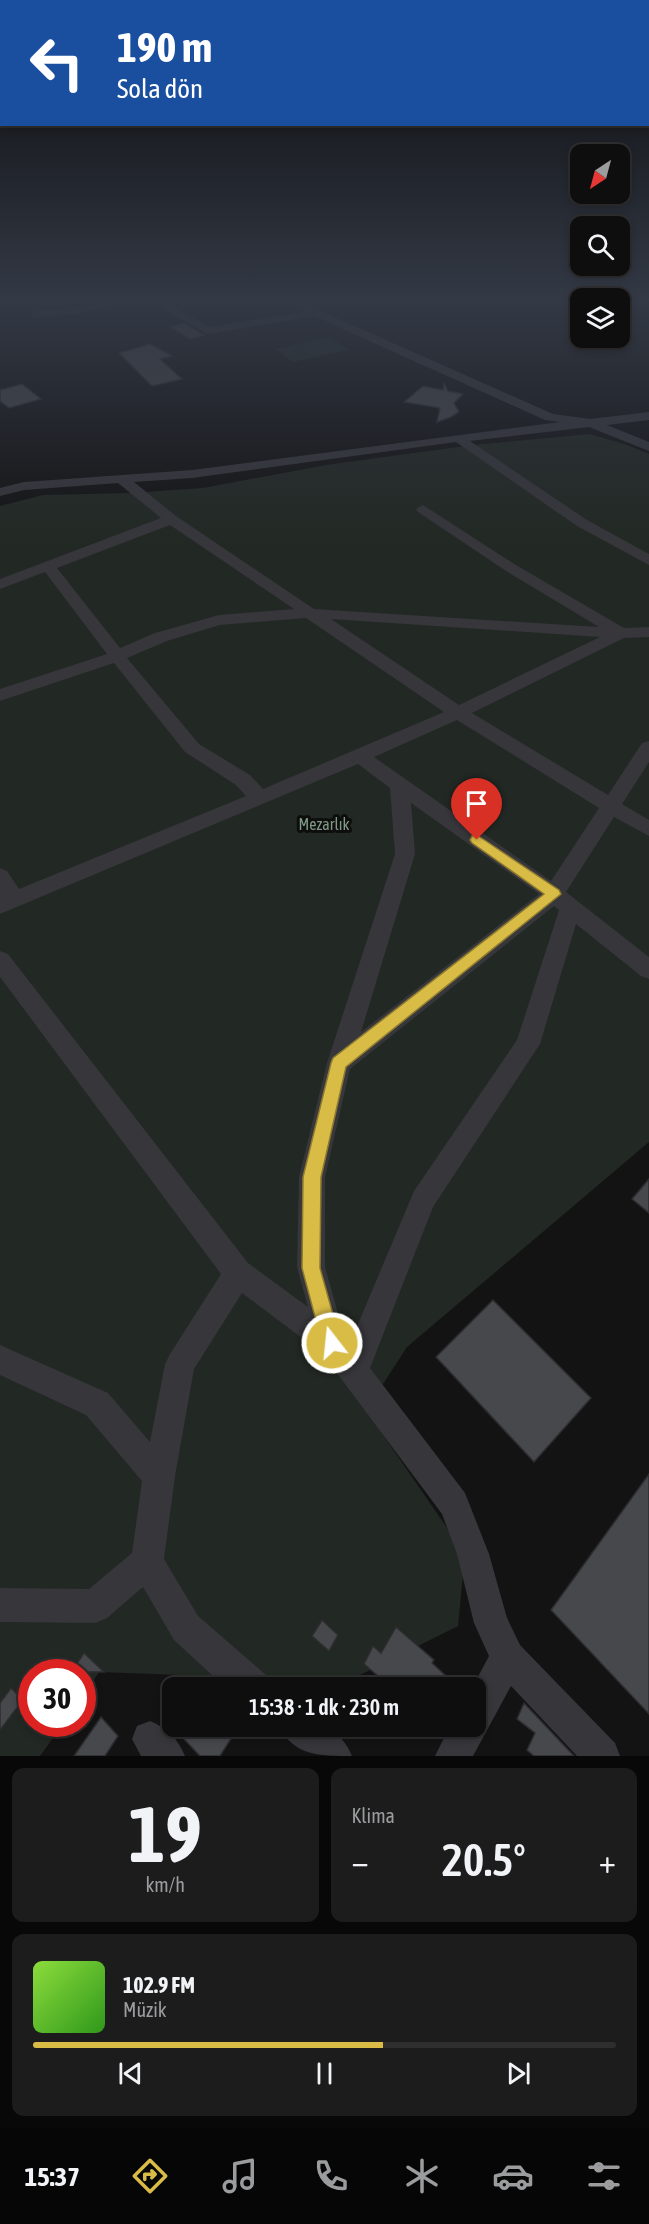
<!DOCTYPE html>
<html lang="tr">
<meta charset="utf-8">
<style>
body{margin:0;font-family:"Asap Condensed",sans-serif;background:#1c1c1d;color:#f1f3f6;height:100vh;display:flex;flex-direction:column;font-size:22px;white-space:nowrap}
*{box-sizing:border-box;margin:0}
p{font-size:20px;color:#9b9c9e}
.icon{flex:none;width:33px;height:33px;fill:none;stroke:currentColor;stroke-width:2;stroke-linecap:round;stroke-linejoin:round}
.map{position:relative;height:1756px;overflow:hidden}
.panel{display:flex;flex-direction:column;gap:12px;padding:12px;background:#080808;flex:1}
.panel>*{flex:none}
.top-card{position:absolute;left:0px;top:0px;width:650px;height:126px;box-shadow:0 3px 9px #0003,0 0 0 2px #2e2e2f;background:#1a4fa0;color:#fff;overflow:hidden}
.needle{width:39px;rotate:216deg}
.controls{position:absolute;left:570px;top:144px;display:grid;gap:12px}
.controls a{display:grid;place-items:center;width:60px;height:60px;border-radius:12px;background:#0e0e0f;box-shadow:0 3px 9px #0003,0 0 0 2px #2e2e2f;font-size:30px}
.speed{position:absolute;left:18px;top:1659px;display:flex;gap:12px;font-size:30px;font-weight:700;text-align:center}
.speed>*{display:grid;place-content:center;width:78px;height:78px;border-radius:50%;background:#0e0e0f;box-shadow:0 3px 9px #0003,0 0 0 2px #2e2e2f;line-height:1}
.speed .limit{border:9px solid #d22;background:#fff;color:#111}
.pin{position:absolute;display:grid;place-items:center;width:51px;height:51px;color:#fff;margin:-62px -26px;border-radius:50% 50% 50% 0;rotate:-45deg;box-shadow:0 0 6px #0007}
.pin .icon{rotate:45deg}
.me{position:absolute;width:66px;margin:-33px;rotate:344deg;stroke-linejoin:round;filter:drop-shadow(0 0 4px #0008)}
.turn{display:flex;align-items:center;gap:21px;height:126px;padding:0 18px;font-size:27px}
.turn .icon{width:78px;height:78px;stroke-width:2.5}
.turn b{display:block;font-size:42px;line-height:51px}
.big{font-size:45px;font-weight:600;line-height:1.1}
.panel .widget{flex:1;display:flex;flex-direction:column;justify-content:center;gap:9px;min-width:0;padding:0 21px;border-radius:12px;background:#1c1c1d}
.panel .dial{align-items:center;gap:0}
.dial b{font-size:78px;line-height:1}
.song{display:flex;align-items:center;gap:18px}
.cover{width:72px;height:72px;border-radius:9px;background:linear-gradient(135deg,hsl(90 70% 55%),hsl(110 70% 35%))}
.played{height:6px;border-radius:3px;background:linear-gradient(90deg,#d9bc46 60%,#2e2e2f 60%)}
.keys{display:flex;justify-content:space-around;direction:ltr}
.heat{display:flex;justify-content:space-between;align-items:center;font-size:33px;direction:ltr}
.panel .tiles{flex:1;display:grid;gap:12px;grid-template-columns:1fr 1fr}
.widget:last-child{grid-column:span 2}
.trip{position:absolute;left:162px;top:1677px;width:324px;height:60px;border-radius:12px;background:#0e0e0f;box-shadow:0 3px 9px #0003,0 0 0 2px #2e2e2f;font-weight:600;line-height:60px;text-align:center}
.dock{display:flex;height:96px;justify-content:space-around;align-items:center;background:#060606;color:#9b9c9e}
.dock .icon{width:42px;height:42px}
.dock .current{color:#d9bc46}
.dock b{font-size:27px;color:#f1f3f6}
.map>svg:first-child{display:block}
.green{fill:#222823}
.building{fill:#47484c;stroke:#2d2d30;stroke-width:1.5}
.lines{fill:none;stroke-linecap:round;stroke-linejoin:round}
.minor{fill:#36363b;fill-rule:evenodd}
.route{fill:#d9bc46;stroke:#8d7a2e;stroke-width:1.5}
.labels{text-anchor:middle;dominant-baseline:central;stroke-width:6;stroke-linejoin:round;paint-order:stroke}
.park-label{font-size:16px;fill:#809b85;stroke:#0e0e0f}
</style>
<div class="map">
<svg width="649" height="1756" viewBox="0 0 649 1756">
<rect width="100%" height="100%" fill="#131314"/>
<path class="green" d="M331,337L348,350L293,362L276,349Z
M590,434L627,445L649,454V1142L407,1347L366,1410L465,1554L458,1626L348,1681L99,1672L83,1696L82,1672H32V1724H63L40,1756H0V506L43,495L130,493L203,488L326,465L473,445Z"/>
<path class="building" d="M184,323L204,335L190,339L170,327Z
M150,344L172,356L160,359L182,379L152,386L119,353Z
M444,383L448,391L463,394L454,403L459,412L451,417L437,422L440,408L404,402L423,386L443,390Z
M22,384L41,399L9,408L0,401V390Z
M649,1179V1213L632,1199Z
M493,1300L591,1398L534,1462L436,1357Z
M649,1474V1714L551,1610Z
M322,1620L338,1635L329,1651L312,1636Z
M396,1627L434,1660L432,1663L459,1688H392L364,1664L373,1646L381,1653Z
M84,1653L104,1672H71Z
M11,1688L23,1700L0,1730V1703Z
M524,1703L574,1756H534L527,1750L535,1733L517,1719Z
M101,1717L118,1736L105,1756H74Z
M189,1726H239L220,1756H200L182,1737Z"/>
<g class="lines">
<path class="minor" d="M112,300H132L79,314L34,317L29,314L34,311L79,308Z
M147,300H160L210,327L303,312L281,300H296L553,414L590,419L649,412V420L607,425L649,442V451L589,427L470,441L587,520L649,554V565L577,526L456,442L192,478L134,482L176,516L314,609L599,627L506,571L418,512L416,509L423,505L516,565L624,628L649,627V637L624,638L472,713L608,795L642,743L649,741V762L622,804L649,820V836L614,817L566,892L649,957V979L641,976L576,924L540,1044L433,1207L370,1368L465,1493L489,1554L507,1618L520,1645L615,1743L620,1756H577L511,1686L473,1756H435L450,1726H476V1688H472L489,1656L474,1623L457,1554L442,1514L322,1353L242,1293L194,1369L175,1476L164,1559L198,1616L266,1675L270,1688H226L174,1640L143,1587L107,1618L95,1623L0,1622V1588L89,1589L132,1553L142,1481L86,1415L0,1375V1345L108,1393L150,1442L165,1364L170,1354L221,1274L0,977V951L8,954L248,1263L308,1307L297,1267L299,1177L327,1063L395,854L390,788L358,764L0,914V868L7,871L19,889L246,796L236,785L185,752L114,663L0,701V689L107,654L45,572L0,589V579L161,518L118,483L24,490L0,496V488L24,482L192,470L560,422L545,420L314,316L208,334ZM170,525L294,609L219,615L155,633L120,648L57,568ZM306,618L444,712L263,789L250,775L199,744L127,658L167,641L220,625ZM331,619L600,637L459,705ZM457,720L599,808L551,881L374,757ZM411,803L539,894L361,1032L415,854ZM554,906L559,910L517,1040L414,1191L350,1343L344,1335L325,1267V1177L350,1069Z
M150,1721C167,1728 178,1739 185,1756H141L132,1739L137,1726Z
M279,1726C312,1726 337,1720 352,1756C319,1756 294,1756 279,1726Z"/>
</g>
<linearGradient id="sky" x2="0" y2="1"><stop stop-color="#0a0a0b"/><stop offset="0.55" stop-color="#333945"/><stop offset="1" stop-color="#333945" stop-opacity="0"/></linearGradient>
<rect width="649" height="546" fill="url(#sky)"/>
<path class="route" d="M477,835L559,890L561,894L346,1067L321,1177L320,1268L341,1343L339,1350L332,1353L325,1350L322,1343L302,1268L303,1177L331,1063L333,1058L544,894L472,843L470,840L472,836Z"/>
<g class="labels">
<g class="park-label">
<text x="324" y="824">Mezarlık</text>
</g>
</g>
</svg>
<div class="controls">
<a><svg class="needle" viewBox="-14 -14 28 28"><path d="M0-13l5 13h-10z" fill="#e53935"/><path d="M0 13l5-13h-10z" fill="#9b9c9e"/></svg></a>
<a><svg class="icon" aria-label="search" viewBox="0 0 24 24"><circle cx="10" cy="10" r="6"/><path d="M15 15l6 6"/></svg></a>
<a><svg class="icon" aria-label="layers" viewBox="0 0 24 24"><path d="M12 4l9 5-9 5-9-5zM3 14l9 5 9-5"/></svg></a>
</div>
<div class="speed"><div class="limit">30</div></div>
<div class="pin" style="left:477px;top:840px;background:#d93025"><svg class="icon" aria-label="arrive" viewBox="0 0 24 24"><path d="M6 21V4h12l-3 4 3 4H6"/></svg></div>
<svg class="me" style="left:332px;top:1343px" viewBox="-20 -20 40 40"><circle r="17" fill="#d9bc46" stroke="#fff" stroke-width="3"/><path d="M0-11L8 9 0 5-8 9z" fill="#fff"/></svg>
<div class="trip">15:38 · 1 dk · 230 m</div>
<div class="top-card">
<div class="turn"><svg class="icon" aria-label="left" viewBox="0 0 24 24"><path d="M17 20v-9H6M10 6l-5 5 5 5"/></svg><div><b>190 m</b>Sola dön</div></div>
</div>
</div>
<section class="panel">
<div class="tiles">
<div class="widget dial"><b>19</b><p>km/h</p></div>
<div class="widget"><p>Klima</p>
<div class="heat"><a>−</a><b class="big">20.5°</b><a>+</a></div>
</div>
<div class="widget">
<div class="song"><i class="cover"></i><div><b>102.9 FM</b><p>Müzik</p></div></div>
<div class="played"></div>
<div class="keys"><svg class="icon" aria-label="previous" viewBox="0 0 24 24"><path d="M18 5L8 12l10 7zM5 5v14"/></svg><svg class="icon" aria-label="pause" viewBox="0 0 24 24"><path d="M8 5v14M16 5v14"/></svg><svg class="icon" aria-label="next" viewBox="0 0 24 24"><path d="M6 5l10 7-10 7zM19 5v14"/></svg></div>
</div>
</div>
</section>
<nav class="dock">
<b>15:37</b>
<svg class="icon current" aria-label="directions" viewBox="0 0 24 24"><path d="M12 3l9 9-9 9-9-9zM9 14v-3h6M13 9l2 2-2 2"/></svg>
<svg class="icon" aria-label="music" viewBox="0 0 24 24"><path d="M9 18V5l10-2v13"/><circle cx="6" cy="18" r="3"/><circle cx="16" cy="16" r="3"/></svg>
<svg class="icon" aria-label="phone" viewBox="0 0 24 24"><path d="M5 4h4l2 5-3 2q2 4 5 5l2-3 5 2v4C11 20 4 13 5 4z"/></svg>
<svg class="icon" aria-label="climate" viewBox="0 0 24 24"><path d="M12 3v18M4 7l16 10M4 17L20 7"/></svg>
<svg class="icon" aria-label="car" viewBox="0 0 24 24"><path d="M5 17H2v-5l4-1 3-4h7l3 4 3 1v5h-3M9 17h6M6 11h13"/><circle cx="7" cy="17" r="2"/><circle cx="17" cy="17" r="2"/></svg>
<svg class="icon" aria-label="filters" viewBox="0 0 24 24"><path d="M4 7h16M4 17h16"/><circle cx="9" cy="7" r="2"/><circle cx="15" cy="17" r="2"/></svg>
</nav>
